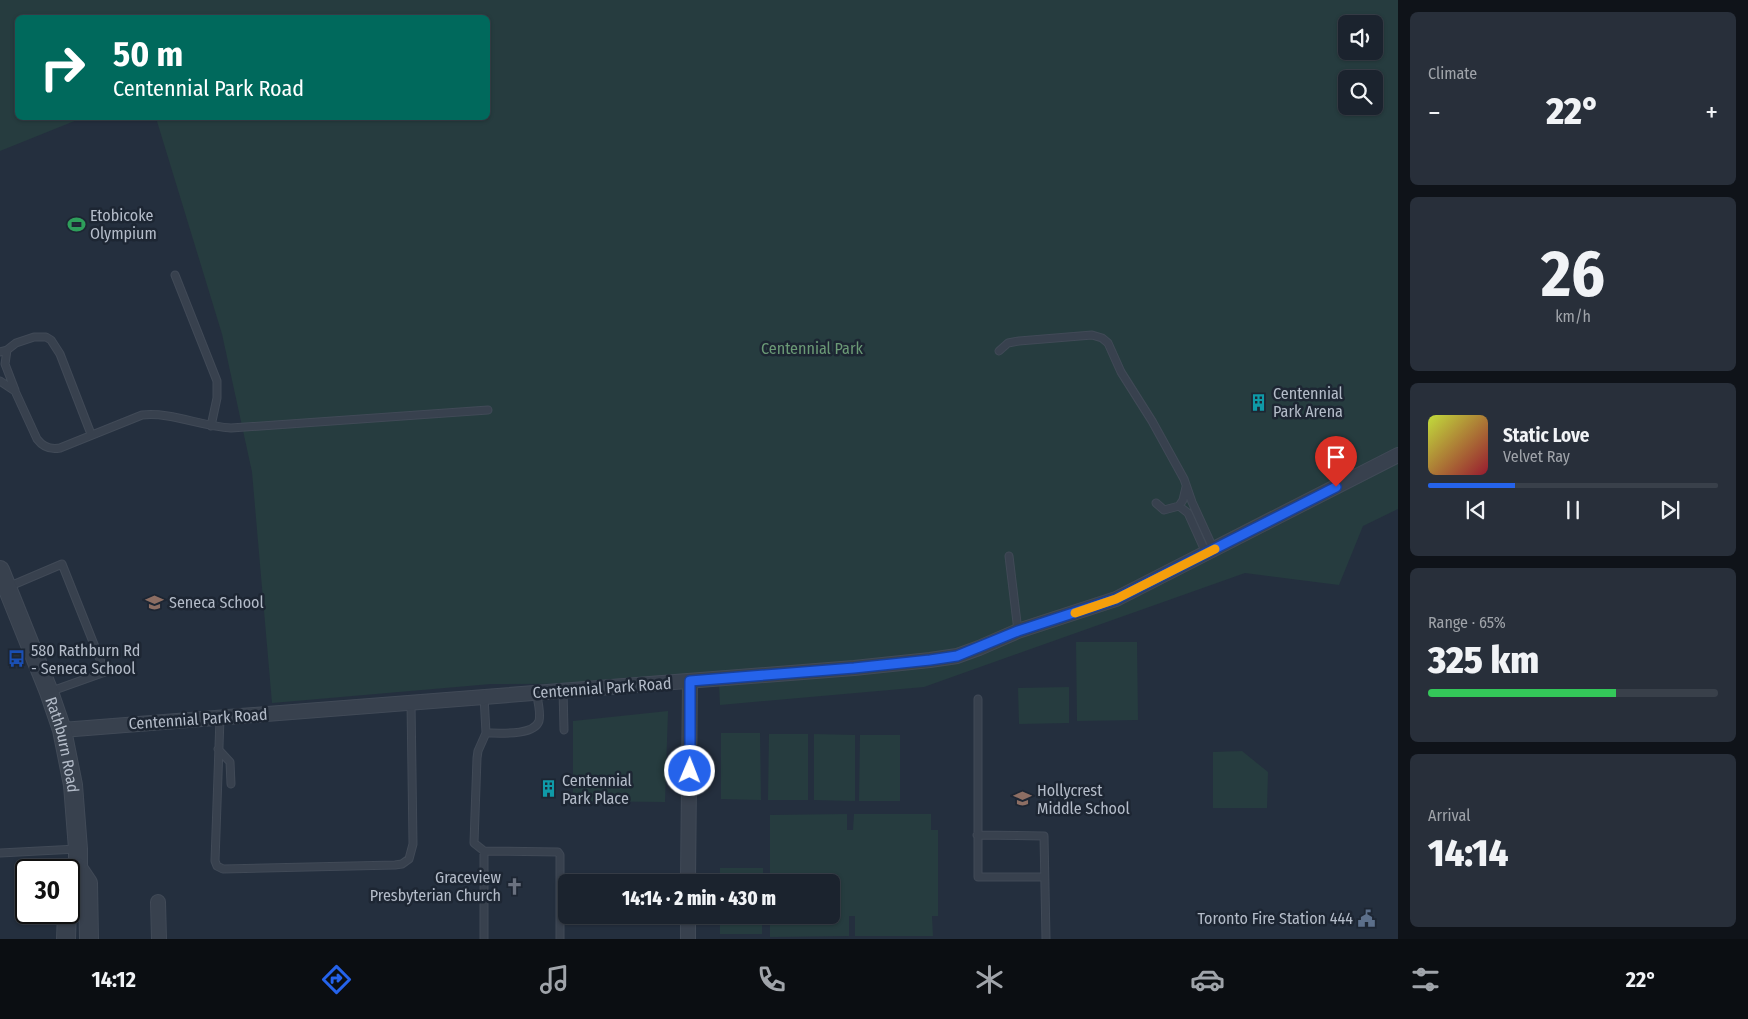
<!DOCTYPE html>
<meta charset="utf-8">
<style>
body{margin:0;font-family:"Fira Sans Condensed",sans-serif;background:#282f3a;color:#f1f3f6;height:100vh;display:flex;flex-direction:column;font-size:19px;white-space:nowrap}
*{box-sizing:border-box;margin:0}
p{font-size:16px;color:#a0a4aa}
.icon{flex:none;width:28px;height:28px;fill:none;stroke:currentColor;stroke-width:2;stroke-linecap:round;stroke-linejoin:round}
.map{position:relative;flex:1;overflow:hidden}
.panel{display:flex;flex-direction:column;gap:12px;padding:12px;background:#0f1319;width:350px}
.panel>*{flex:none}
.guide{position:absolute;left:15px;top:15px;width:475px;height:105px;border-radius:8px;box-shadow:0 1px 4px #0004,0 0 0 1px #39404a;background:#00695c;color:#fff;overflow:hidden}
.tools{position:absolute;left:1338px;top:15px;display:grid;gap:10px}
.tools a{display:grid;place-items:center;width:45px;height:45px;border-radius:8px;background:#1b232e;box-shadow:0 1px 4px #0004,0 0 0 1px #39404a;font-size:25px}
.speed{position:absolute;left:15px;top:859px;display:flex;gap:10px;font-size:25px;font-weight:700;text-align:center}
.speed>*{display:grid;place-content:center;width:65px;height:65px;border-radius:50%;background:#1b232e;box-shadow:0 1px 4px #0004,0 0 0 1px #39404a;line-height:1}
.speed .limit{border:2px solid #111;border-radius:8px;background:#fff;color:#111}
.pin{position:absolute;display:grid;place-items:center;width:42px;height:42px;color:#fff;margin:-51px -21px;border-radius:50% 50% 50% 0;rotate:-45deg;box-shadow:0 0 5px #0007}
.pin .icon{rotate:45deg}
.me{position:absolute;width:55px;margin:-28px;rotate:1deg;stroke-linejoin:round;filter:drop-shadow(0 0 4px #0008)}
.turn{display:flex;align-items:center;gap:18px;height:105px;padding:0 15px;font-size:22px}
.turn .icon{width:65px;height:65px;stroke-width:2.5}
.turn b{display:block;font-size:35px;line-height:42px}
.big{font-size:38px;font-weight:800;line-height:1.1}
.panel .card{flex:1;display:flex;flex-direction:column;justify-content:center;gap:8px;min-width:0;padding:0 18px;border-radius:8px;background:#282f3a}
.panel .dial{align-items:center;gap:0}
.dial b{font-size:65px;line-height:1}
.song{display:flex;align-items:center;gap:15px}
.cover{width:60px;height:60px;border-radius:8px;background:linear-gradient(135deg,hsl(70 70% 55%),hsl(350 70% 35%))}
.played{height:5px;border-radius:2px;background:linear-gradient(90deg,#2563eb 30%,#39404a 30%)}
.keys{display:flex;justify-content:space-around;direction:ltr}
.heat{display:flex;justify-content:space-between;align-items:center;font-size:28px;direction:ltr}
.charge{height:8px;border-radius:4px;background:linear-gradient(90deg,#34c759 65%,#39404a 0)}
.trip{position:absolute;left:558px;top:874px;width:282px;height:50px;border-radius:8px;background:#1b232e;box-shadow:0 1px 4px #0004,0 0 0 1px #39404a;font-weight:800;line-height:50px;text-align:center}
.menu{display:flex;height:80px;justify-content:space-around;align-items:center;background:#0b0e12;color:#a0a4aa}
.menu .icon{width:35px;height:35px}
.menu .active{color:#2563eb}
.menu b{font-size:22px;color:#f1f3f6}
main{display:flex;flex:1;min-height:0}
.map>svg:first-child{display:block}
.green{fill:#263c3f;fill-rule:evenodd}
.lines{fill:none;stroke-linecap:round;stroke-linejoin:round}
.service-casing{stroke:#414a57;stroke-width:9}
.minor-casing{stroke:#414a57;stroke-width:16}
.tertiary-casing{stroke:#414a57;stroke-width:20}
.service{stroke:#38414e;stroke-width:7}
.minor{stroke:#38414e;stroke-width:14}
.tertiary{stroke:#38414e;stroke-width:18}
.route-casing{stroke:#184099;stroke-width:12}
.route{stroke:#2563eb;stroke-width:9}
.slow{stroke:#f59e0b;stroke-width:9}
.labels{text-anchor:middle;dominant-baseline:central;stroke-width:5;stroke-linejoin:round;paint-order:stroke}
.poi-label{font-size:16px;fill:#b4bcc9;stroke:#1d2633;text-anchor:start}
.park-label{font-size:16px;fill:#6b9a76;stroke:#1d2633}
.street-label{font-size:16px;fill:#b4bcc9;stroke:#1d2633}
</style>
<main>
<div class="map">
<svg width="1398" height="939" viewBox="0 0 1398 939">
<rect width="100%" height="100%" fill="#242f3e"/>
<path class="green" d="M0,0H1398V509L1363,526L1339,585L1245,573L924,687L720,705L719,683L491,684L272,703L252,472L222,334L156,118H488V18H18V118H82L0,151ZM1346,24H1374V51H1346ZM1346,79H1374V106H1346Z
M1076,642H1137L1138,720L1077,721Z
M1069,687V723L1019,724L1018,688Z
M668,711L665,802L573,801V721Z
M721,733H760L761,800L721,799Z
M769,734H808V800H768Z
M814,734L855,735V801L814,800Z
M860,735H900V801H859Z
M1242,751L1268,772L1267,808H1213V752Z
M847,814V830H853L854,814H931V830H938V916H932L933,936H855V916H849V936L770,937V915H831V882H770V815Z
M720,868H763V882H720Z
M720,915H762V934H720Z"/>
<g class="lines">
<defs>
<path id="service" d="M175,275L217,381V398L211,426
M7,350L5,364L15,390
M999,351L1008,343L1019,341L1092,335L1102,338L1108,343L1121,372L1152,421L1184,479L1192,502L1214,550
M0,352L7,350L16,343L34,337H46L51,340L60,354L91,434
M0,381L15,391L37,439C43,447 50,450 60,448L142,415C172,412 200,426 231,428L488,410
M1156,503L1164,510L1179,506L1188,513L1206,553
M1179,506L1183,500L1186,487
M1009,556L1018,631
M8,587L62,564L105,672L49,692
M563,690L564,730
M484,696L486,733C499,733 534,736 539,721C541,713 538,701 536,692
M978,699V877H1044
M220,718L215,861L217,866L223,869L395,865L402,864L409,859L413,844L411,702
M486,733L478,751L477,758L474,843L484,851L558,852L560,855V939
M218,749L230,762L231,784
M977,835L1044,836L1046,939
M0,853L77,849
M484,939V851"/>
<path id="minor" d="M62,730L854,668L930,660L957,656L979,648L1018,631L1116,599L1398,455
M688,882L690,681
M158,902L159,939
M688,939V915"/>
<g id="tertiary">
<path id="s1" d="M0,570L49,692L62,730L73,785L78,849V868L69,882"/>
<path d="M78,868L88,883L89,939"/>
<path d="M66,939L67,912"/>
</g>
</defs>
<use href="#service" class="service-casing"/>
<use href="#minor" class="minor-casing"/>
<use href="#tertiary" class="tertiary-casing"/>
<use href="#service" class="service"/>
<use href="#minor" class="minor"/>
<use href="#tertiary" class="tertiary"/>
</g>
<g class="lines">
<defs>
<path id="route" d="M690,771V681L854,668L930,660L957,656L1018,631L1116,599L1336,487"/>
</defs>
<use href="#route" class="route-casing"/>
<use href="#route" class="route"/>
<path class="slow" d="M1075,613L1116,599L1215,549"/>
</g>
<defs>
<symbol id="stadium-bare" viewBox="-9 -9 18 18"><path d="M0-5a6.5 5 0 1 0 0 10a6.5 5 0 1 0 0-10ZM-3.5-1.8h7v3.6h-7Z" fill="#2e9e5b" stroke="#1d2633" stroke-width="2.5" paint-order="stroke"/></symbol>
<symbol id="building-bare" viewBox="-9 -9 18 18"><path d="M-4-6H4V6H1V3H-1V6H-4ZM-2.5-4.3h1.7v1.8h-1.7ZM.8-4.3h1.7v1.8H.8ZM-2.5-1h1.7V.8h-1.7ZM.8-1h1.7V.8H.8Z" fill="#0f9aa8" stroke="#1d2633" stroke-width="2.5" paint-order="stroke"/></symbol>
<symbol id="school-bare" viewBox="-9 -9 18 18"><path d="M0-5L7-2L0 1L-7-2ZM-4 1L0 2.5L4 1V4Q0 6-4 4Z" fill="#8d6e63" stroke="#1d2633" stroke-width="2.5" paint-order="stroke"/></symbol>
<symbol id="bus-bare" viewBox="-9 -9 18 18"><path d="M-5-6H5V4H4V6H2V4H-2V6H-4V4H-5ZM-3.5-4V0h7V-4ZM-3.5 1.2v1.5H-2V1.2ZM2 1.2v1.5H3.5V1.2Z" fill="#1a4fb4" stroke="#1d2633" stroke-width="2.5" paint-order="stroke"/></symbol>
<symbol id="church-bare" viewBox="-9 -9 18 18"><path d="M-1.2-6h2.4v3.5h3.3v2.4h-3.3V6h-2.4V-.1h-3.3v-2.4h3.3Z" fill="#6b7280" stroke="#1d2633" stroke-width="2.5" paint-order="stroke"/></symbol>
<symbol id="civic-bare" viewBox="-9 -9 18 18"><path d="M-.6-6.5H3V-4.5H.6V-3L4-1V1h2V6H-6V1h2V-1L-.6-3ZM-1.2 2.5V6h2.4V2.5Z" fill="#5c6f8a" stroke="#1d2633" stroke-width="2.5" paint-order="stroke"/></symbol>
</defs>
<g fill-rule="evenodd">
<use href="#stadium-bare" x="64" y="212" width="25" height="25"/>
<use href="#building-bare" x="1246" y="390" width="25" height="25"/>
<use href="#school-bare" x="142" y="590" width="25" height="25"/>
<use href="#bus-bare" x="4" y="646" width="25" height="25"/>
<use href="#building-bare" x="536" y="776" width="25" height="25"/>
<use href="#school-bare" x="1010" y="786" width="25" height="25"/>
<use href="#church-bare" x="502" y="874" width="25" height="25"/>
<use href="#civic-bare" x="1354" y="906" width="25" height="25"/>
</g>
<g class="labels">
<g class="poi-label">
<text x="90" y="215">Etobicoke<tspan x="90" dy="18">Olympium</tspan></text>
<text x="1273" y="393">Centennial<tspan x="1273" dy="18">Park Arena</tspan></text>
<text x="169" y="602">Seneca School</text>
<text x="31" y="650">580 Rathburn Rd<tspan x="31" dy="18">- Seneca School</tspan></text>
<text x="562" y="780">Centennial<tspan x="562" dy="18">Park Place</tspan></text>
<text x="1037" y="790">Hollycrest<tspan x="1037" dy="18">Middle School</tspan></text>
<text x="501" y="877" text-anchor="end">Graceview<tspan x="501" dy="18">Presbyterian Church</tspan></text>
<text x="1353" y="918" text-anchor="end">Toronto Fire Station 444</text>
</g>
<g class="park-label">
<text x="812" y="348">Centennial Park</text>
</g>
<g class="street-label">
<text transform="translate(602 688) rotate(-4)">Centennial Park Road</text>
<text transform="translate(198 719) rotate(-4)">Centennial Park Road</text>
<text stroke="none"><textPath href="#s1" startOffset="186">Rathburn Road</textPath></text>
</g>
</g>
</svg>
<div class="tools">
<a><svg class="icon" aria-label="sound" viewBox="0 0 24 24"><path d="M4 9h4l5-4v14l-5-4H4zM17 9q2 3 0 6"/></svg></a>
<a><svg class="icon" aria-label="search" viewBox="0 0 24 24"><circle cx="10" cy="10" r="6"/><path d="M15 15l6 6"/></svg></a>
</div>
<div class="speed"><div class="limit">30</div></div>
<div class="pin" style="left:1336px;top:487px;background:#d93025"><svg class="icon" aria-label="arrive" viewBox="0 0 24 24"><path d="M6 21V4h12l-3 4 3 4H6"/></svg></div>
<svg class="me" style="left:690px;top:771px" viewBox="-20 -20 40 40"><circle r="17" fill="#2563eb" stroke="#fff" stroke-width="3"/><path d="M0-11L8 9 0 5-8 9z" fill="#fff"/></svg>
<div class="trip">14:14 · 2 min · 430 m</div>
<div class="guide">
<div class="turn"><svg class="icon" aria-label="right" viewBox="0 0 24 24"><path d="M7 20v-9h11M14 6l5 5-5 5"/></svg><div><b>50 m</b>Centennial Park Road</div></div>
</div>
</div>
<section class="panel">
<div class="card"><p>Climate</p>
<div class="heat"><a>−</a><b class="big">22°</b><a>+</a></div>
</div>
<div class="card dial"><b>26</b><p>km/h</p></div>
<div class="card">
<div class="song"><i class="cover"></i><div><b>Static Love</b><p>Velvet Ray</p></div></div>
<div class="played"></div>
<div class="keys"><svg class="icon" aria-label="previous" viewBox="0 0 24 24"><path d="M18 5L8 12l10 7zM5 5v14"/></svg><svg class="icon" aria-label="pause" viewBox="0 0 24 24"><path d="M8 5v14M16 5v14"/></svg><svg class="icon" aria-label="next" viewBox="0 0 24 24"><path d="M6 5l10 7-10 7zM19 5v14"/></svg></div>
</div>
<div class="card"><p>Range · 65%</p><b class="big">325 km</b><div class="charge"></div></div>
<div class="card"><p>Arrival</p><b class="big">14:14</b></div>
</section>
</main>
<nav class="menu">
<b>14:12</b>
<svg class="icon active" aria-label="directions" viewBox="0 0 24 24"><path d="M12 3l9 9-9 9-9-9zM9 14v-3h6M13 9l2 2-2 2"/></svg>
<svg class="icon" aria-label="music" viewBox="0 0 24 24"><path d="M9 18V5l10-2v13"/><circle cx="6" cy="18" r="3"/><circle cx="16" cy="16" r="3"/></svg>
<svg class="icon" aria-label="phone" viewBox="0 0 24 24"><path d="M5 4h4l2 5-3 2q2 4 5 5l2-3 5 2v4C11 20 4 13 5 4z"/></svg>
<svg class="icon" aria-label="climate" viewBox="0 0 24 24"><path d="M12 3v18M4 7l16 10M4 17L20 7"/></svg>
<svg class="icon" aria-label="car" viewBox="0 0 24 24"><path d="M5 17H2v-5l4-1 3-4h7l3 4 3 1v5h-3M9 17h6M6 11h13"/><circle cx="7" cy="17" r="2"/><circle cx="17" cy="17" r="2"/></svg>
<svg class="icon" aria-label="filters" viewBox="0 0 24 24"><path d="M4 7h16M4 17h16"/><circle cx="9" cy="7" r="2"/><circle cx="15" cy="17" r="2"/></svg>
<b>22°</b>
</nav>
